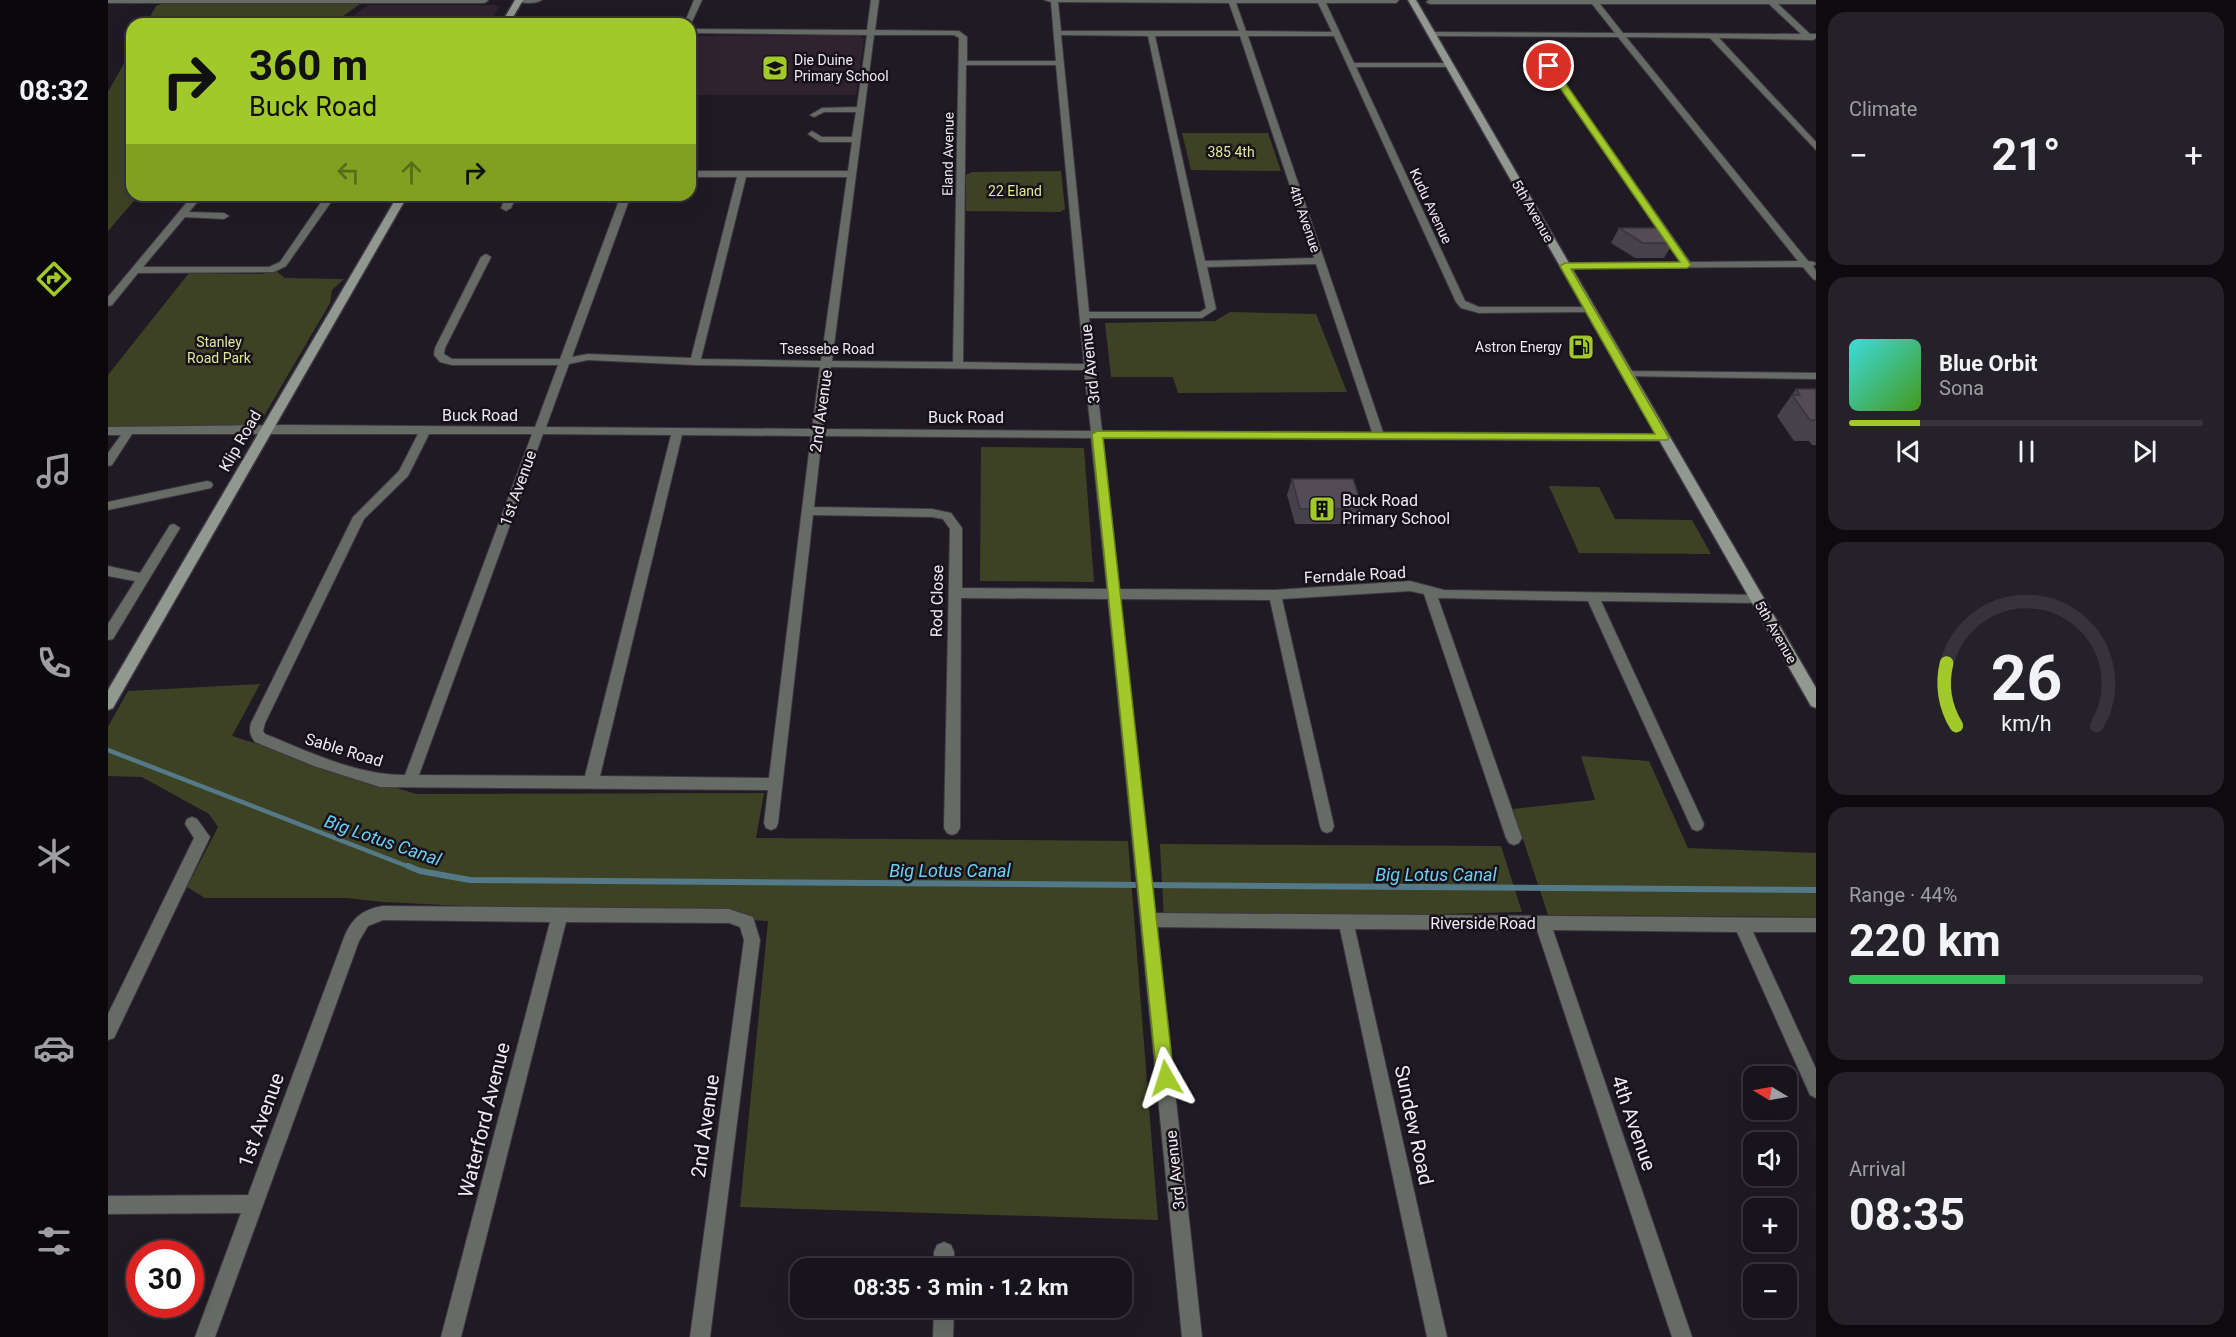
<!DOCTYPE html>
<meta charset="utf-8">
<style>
body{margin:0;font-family:Roboto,sans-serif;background:#252128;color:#f1f3f6;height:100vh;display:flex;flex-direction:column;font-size:22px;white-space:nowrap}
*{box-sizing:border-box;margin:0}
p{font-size:20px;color:#9f9ea3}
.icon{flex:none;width:33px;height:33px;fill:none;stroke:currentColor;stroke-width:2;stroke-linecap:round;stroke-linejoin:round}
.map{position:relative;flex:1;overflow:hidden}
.drawer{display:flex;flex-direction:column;gap:12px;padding:12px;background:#0d0b0f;width:420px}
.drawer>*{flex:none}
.banner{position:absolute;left:18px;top:18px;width:570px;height:183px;border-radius:18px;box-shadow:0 6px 24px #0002,0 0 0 2px #36333a;background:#a1c92a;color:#111;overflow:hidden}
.needle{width:39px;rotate:280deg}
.buttons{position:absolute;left:1635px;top:1066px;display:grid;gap:12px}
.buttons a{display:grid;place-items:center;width:54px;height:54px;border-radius:12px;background:#18141b;box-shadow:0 6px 24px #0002,0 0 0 2px #36333a;font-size:30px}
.speed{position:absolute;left:18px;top:1240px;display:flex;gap:12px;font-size:30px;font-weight:700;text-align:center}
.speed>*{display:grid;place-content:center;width:78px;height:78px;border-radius:50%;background:#18141b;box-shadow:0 6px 24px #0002,0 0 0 2px #36333a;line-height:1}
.speed .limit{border:9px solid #d22;background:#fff;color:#111}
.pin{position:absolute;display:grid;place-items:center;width:51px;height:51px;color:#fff;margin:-26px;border:3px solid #fff;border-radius:50%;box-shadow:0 2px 6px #0007}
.me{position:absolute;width:66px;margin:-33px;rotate:354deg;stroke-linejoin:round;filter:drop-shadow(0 0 4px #0008)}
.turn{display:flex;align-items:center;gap:21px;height:126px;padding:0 24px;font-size:27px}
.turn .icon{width:78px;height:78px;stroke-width:2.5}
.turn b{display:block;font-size:42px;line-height:51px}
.lanes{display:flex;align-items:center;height:57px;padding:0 24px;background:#0003;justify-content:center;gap:30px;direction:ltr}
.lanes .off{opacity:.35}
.big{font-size:45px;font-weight:700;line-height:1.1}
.drawer .tile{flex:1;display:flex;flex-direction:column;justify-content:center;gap:9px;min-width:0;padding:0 21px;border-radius:18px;background:#252128}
.drawer .dial{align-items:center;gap:0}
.dial svg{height:156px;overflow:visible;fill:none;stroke:#36333a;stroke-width:7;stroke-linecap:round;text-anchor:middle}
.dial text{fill:#f1f3f6;stroke:none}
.song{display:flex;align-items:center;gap:18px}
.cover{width:72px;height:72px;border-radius:9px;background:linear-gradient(135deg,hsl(180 70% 55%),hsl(100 70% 35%))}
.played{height:6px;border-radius:3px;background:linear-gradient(90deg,#a1c92a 20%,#36333a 20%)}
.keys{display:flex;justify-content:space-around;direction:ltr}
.heat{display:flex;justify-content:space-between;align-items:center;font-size:33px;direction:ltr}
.charge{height:9px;border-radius:4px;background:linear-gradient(90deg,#34c759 44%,#36333a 0)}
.trip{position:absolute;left:682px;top:1258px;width:342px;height:60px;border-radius:18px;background:#18141b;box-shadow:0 6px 24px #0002,0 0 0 2px #36333a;font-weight:700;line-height:60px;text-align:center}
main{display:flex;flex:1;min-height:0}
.menu{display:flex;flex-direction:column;width:108px;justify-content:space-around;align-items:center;background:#0a080b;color:#9f9ea3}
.menu .icon{width:42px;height:42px}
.menu .selected{color:#a1c92a}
.menu b{font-size:27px;color:#f1f3f6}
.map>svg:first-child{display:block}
.education{fill:#30232f}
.green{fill:#3e4224}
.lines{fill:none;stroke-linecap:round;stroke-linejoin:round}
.stream-far1{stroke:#547987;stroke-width:4.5}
.stream{stroke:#547987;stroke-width:6}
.street-casing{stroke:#3d3741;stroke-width:2}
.secondary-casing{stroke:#3d3741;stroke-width:3}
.street{fill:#666b66;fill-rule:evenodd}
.secondary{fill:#909890;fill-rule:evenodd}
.wall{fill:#47414b}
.building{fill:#534c57;stroke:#3a353d;stroke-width:1.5}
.route{fill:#a1c92a;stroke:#69831b;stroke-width:1.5}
.labels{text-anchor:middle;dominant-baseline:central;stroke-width:5;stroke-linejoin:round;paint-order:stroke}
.far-poi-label{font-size:14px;fill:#efebf1;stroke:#17111a;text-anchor:start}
.far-park-label{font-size:14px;fill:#ddea96;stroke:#17111a}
.far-street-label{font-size:14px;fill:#efebf1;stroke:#17111a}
.street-label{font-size:16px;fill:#efebf1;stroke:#17111a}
.poi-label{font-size:16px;fill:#efebf1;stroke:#17111a;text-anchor:start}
.water-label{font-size:18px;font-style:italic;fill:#6bd0f4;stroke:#17111a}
.near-street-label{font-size:20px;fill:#efebf1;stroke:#17111a}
</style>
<main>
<nav class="menu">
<b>08:32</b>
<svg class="icon selected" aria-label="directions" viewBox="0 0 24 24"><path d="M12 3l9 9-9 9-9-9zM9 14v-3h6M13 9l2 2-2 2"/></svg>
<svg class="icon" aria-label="music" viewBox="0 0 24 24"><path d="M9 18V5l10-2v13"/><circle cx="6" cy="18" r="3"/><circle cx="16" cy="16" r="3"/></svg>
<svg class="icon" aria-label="phone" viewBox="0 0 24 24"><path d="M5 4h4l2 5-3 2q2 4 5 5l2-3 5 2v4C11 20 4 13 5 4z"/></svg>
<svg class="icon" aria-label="climate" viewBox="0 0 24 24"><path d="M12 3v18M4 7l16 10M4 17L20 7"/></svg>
<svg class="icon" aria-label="car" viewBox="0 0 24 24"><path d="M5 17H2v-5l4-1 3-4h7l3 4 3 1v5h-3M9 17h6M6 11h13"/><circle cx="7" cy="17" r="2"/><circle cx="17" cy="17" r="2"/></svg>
<svg class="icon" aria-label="filters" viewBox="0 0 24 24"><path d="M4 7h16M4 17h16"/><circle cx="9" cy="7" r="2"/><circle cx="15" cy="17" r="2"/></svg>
</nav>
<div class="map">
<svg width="1708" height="1337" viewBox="0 0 1708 1337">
<rect width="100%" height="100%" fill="#201a24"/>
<path class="education" d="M260,5H386L391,7L381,24H234Z
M750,35L756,39L748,95H582V42L584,36Z"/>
<path class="green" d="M56,3L252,4L224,24H38L48,6Z
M24,49V195H31L0,231V92Z
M1074,133H1160L1173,171L1083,170Z
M953,171L957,209L952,212L858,211V175L864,172Z
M168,271L177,278L236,279L224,290L222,303L156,416L137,425L0,427V375L81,273L152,274Z
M1122,312L1208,314L1239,392L1070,393L1065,377H1003L997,323L1107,321Z
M873,447L976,448L986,582L872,581Z
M1441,486L1491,487L1507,519L1584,520L1603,554L1471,553Z
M152,684L124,736L308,794L656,793L648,838L1020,841L1050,1220L632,1207L660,921L275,902L239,898H97L79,887L110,827L101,814L34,777L0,776V727L20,691Z
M1473,756L1541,761L1580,848L1708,853V917L1440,915L1405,809L1487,800Z
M1052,844L1393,846L1414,912L1056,921Z"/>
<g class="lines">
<path class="stream-far1" d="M0,750L304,868"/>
<path class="stream" d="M300,866L312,871L362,880L1708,890"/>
<defs>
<path id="street" d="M0,0H379L380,1L376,3H0Z
M407,0H434C428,4 413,4 407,0Z
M586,0H594L582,26L576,24Z
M763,0H771L767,30L851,31L859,37V61H948L943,2L936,0H1291L1288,3H1218L1246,63H1341L1345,65L1341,67H1248L1357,301L1371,307H1482L1487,310L1486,312L1371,313L1353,308L1348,302L1226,36H1140L1275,432L1555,434L1561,438L1559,441L995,438L1011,589L1167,590L1302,581L1336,590L1653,595L1654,598L1653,601L1648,603L1493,601L1596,824L1594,829L1589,831L1584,829L1480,601L1330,598L1414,838L1411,843L1406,845L1401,843L1398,838L1316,594L1302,591L1174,599L1226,826L1224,831L1219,833L1214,831L1212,826L1162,600L1012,599L1047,913L1708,918V932H1645L1708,1069V1098L1702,1095L1629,932L1445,930L1584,1337H1564L1429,930L1247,929L1339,1337H1319L1232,929L1049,927L1094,1337H1074L1000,599L853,598L852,828L849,833L844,835L839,833L836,828L842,529L835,519L824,517L705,515L670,823L668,828L663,830L658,828L656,823L660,790L272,787L206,766L147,742C142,735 141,732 143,723L245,517L291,471L310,434H24L4,465L0,466V453L13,435H0V427L180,425L427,427L450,365H344L332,362L326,355L327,348L373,257L378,254L383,257L337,348L336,354L344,359H452L513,195H523L464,357L480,354L583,358L629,177H582V171H740L744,142H712L700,134L704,131L714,137H744L748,112H716L706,117L702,115L714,108L749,107L759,35L582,33V29L759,30ZM950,2L1121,3L1131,31H953ZM1128,3H1210L1224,32L1138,31ZM766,35H846L851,38L845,362L724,361ZM953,35L1040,36L1098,308L1092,312H981ZM1047,36H1132L1206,258L1097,261ZM858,65H948L976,364L855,362ZM638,177H739L713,361L593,359ZM1208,264L1264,432L994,431L981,318H1094L1108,309L1099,267ZM480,360L587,365L712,367L704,429L438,427L461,364ZM723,367L976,370L983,431L715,429ZM321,434H424L297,775C248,775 202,752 157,734L155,731L157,723L256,519L300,476ZM435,434L563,435L477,776L311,775ZM574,435L703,436L661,778L492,776ZM714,436L983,438L999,589L854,588V528L843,513L824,509L706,507Z
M1321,0H1708V4H1670L1702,34H1708V38L1705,40L1611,38L1708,142V150L1602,38L1518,37L1700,261L1706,262L1708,264L1705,266L1708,271V280L1705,279L1695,267L1454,268L1452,266L1457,263L1572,262L1437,66L1441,64H1444L1582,262L1690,261L1510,37L1324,36L1320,34L1324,32L1507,33L1484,4H1322L1318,2ZM1492,4H1661L1693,34L1515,33Z
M85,195H95L81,212L116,213L121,216L116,219L77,217L35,267H161L172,262L218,195H228L178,266L166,272L30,273L4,305L0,306V297Z
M399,195H409L403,208L398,211L393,208Z
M1519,371L1708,373V379L1515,376L1514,374Z
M99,481L103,482L105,485L103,488L0,510V502Z
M66,524L72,528L5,639L0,640V624L27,581L0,576V566L32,573L62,525Z
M84,817L89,819L102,837L6,1038L0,1040V1014L86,838L77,824L79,819Z
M275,906L621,909L645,917L652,940L602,1337H582L636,940L632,927L621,923L458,922L353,1337H333L442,922L275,920L260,926L251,941L107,1337H87L133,1213L0,1214V1196L140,1195L237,935C245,917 256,909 275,906Z
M836,1242L843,1245L846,1252V1269H826V1252L829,1245Z
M826,1308H846L845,1337H825Z"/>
<path id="secondary" d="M407,0H415L401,24H393Z
M1300,0H1308L1708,688V708L1703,706Z
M290,195H300L5,708L0,710V690Z"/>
</defs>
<use href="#street" class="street-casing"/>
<use href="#secondary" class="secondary-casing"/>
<use href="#street" class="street"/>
<use href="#secondary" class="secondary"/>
</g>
<path class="wall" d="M1511,228L1565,243L1556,258H1527L1503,243Z
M1688,389H1708V445H1704L1701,441H1686L1669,416Z
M1184,479L1255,509L1249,524H1187L1179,495Z"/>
<path class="building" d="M1511,228H1554L1565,243H1535Z
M1688,389H1708V420H1702L1684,395H1692Z
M1184,479H1245L1255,509H1192Z"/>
<path class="route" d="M1441,64H1444L1583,265L1579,268L1463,269L1561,438L1559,440L995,438L1066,1078L1064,1084L1058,1087L1051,1084L1049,1078L984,434L989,431L1547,434L1452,266L1457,263L1572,262L1437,66Z"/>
<defs>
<symbol id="school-square" viewBox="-11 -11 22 22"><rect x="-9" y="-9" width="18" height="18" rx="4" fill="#a1c92a" stroke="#17111a"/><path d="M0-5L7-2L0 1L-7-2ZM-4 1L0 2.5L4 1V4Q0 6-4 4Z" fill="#111"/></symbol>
<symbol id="fuel-square" viewBox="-11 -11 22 22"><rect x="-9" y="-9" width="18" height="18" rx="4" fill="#a1c92a" stroke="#17111a"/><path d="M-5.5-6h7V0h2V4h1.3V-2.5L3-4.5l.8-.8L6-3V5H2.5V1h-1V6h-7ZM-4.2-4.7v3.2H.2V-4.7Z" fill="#111"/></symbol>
<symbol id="building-square" viewBox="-11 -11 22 22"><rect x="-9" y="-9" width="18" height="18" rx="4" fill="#a1c92a" stroke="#17111a"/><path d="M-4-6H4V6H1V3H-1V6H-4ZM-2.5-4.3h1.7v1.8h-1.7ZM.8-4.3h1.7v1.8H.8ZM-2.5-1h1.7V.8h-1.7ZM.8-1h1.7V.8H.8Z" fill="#111"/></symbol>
</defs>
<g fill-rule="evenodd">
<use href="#school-square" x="652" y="53" width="30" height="30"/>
<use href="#fuel-square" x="1458" y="332" width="30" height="30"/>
<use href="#building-square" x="1199" y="494" width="30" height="30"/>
</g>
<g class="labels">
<g class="far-poi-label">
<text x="686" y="60">Die Duine<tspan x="686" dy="16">Primary School</tspan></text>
<text x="1454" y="347" text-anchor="end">Astron Energy</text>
</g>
<g class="far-park-label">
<text x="1123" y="152">385 4th</text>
<text x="907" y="191">22 Eland</text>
<text x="111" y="342">Stanley<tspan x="111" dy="16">Road Park</tspan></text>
</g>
<g class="far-street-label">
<text transform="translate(840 154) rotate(-89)">Eland Avenue</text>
<text transform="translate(1323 206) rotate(65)">Kudu Avenue</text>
<text transform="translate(1425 211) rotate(60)">5th Avenue</text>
<text transform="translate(1197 219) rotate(71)">4th Avenue</text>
<text x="719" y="349">Tsessebe Road</text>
<text transform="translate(1668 632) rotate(60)">5th Avenue</text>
</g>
<g class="street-label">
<text transform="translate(982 364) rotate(-96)">3rd Avenue</text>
<text transform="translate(713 411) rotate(-82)">2nd Avenue</text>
<text x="372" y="415">Buck Road</text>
<text x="858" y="417">Buck Road</text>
<text transform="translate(132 441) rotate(-60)">Klip Road</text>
<text transform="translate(410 488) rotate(-70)">1st Avenue</text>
<text transform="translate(1247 575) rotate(-3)">Ferndale Road</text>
<text transform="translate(829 601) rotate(-89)">Rod Close</text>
<text transform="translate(236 750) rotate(17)">Sable Road</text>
<text x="1375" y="923">Riverside Road</text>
<text transform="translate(1067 1170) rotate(-96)">3rd Avenue</text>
</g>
<g class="poi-label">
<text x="1234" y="500">Buck Road<tspan x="1234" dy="18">Primary School</tspan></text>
</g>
<g class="water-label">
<text transform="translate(275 840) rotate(19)">Big Lotus Canal</text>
<text x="842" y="870">Big Lotus Canal</text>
<text x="1328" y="874">Big Lotus Canal</text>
</g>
<g class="near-street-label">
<text transform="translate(153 1120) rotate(-70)">1st Avenue</text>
<text transform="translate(376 1120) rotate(-76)">Waterford Avenue</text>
<text transform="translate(1526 1123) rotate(71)">4th Avenue</text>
<text transform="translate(1306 1125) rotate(78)">Sundew Road</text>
<text transform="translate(597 1126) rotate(-82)">2nd Avenue</text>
</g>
</g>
</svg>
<div class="buttons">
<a><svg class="needle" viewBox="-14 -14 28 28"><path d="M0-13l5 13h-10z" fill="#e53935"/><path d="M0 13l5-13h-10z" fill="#9f9ea3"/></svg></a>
<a><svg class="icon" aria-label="sound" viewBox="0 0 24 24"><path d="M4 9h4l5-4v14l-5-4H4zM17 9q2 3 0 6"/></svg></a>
<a>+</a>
<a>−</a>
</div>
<div class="speed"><div class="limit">30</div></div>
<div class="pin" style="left:1441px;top:66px;background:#d93025"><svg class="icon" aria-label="arrive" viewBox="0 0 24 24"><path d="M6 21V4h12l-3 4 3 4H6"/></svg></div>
<svg class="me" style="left:1058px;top:1078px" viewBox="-20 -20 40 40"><path d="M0-17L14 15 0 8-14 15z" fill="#a1c92a" stroke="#fff" stroke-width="4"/></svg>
<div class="trip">08:35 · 3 min · 1.2 km</div>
<div class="banner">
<div class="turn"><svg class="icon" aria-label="right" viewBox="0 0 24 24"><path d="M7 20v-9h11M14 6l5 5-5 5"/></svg><div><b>360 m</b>Buck Road</div></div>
<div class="lanes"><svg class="icon off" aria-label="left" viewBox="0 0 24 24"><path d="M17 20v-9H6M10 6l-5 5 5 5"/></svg><svg class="icon off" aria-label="ahead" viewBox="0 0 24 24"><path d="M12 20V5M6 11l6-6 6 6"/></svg><svg class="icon" aria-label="right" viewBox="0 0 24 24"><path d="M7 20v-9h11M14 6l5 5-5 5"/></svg></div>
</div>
</div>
<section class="drawer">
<div class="tile"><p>Climate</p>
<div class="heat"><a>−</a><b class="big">21°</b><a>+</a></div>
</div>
<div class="tile">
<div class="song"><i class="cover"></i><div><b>Blue Orbit</b><p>Sona</p></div></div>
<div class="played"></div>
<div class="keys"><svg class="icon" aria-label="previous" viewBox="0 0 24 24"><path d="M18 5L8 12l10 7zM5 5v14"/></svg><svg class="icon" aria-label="pause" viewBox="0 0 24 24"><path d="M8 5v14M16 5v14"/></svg><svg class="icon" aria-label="next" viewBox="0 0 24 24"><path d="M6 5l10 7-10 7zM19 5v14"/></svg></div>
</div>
<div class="tile dial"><svg viewBox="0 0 100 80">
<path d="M14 69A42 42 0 1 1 86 69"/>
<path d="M14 69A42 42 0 0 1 9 37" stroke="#a1c92a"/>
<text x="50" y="56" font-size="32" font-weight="700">26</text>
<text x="50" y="72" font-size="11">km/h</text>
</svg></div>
<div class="tile"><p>Range · 44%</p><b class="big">220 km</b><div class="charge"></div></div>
<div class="tile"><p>Arrival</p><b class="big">08:35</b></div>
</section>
</main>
